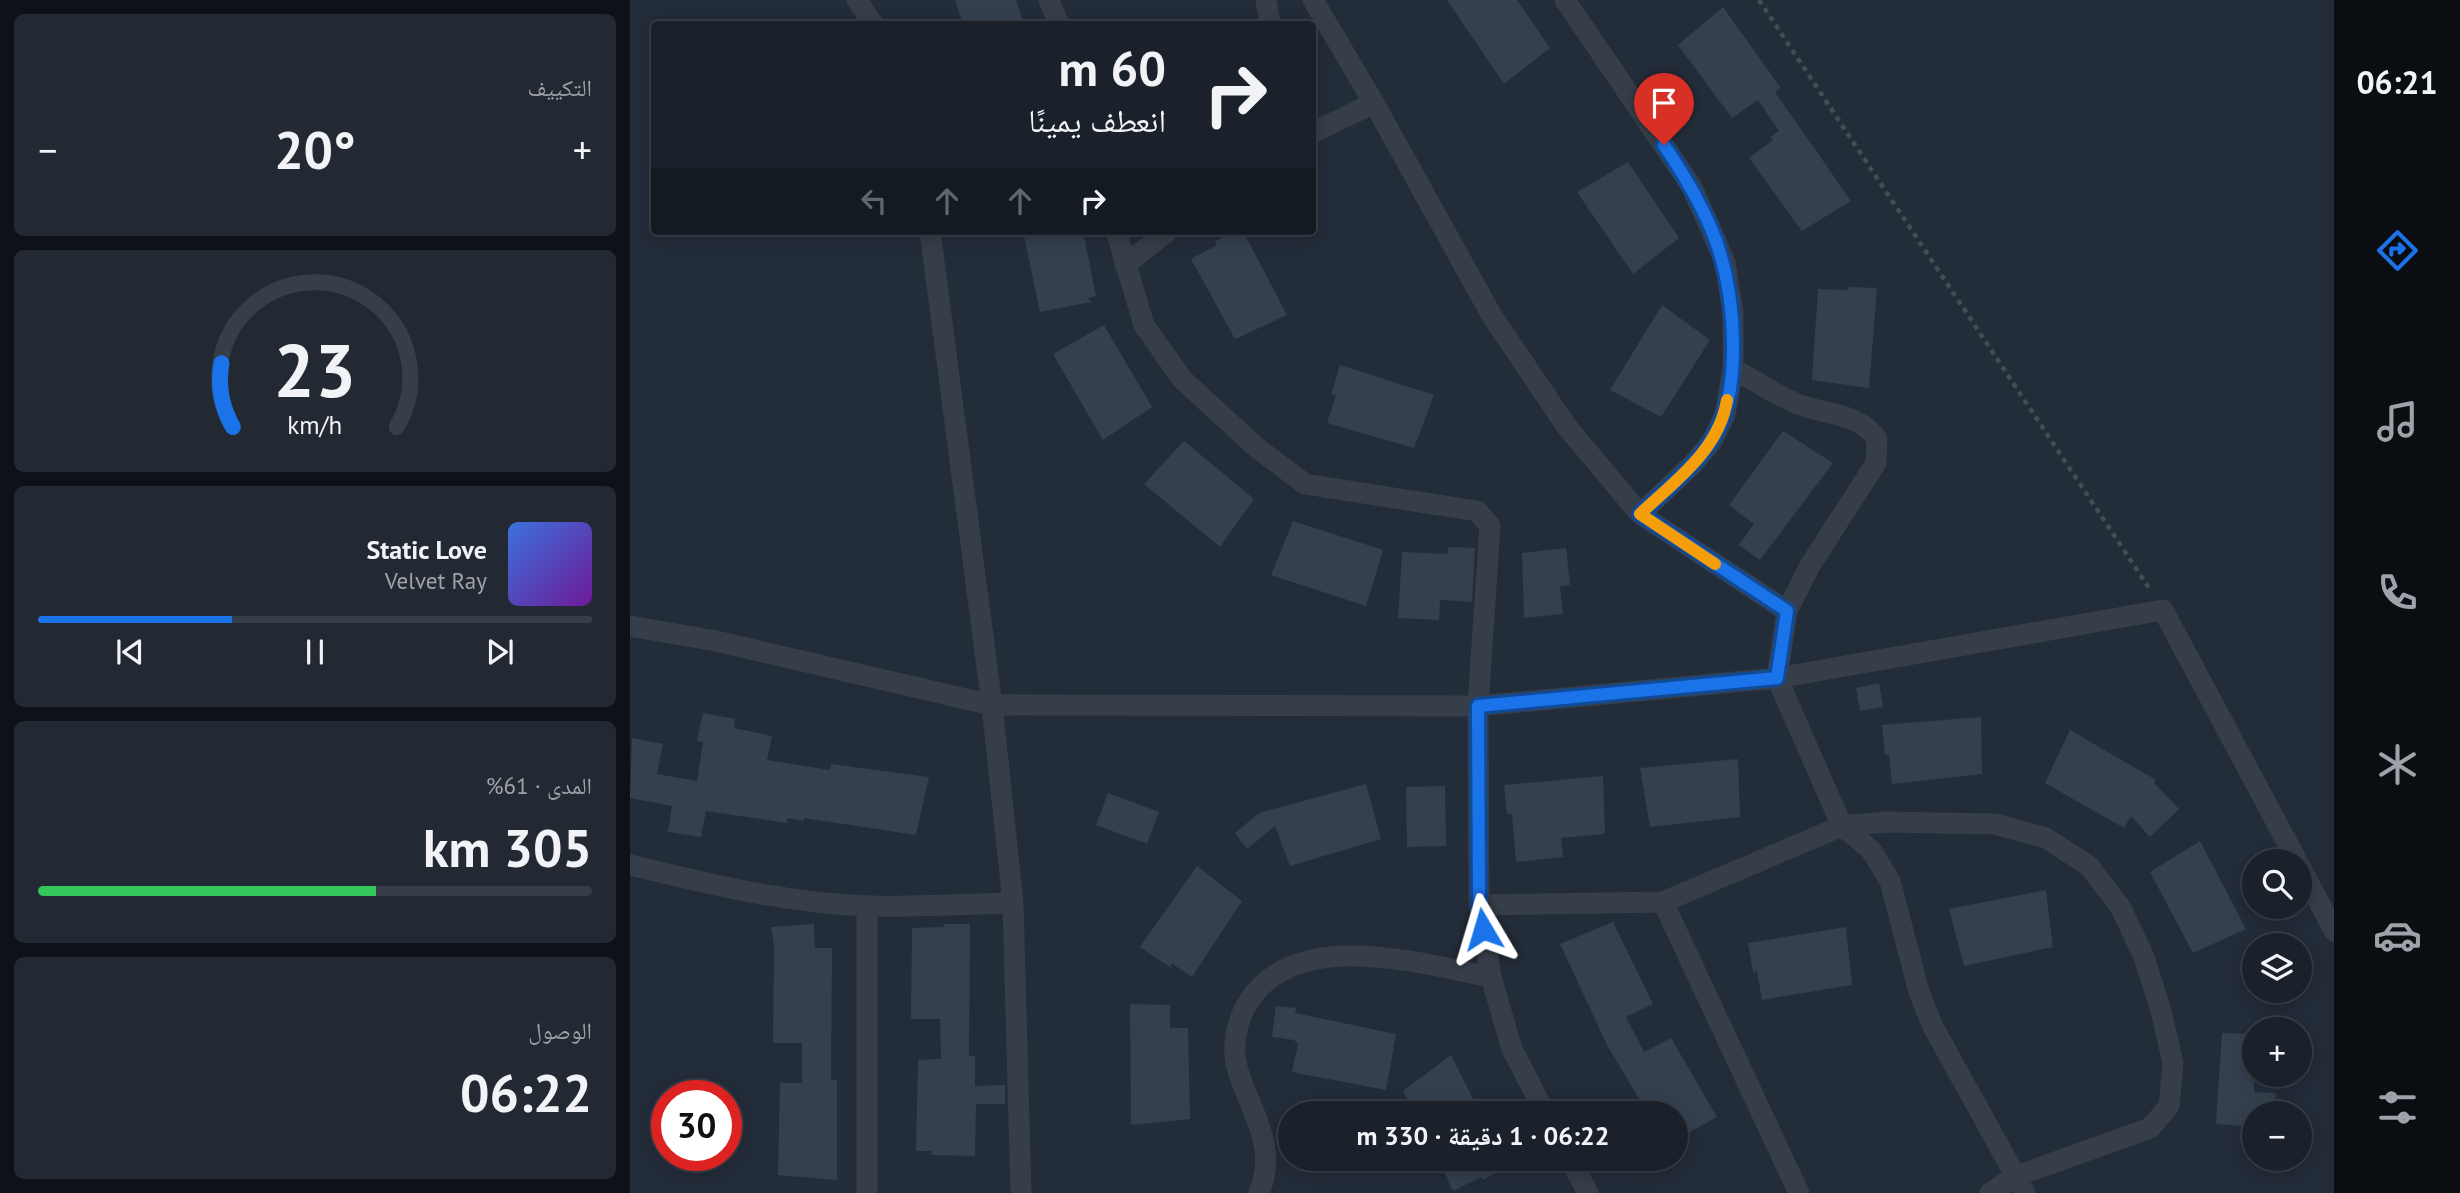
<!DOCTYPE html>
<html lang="ar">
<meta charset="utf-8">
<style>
body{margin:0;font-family:"PT Sans","Noto Naskh Arabic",sans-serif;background:#232933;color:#f1f3f6;direction:rtl;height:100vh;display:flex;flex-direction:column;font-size:26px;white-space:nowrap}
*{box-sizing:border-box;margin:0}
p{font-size:23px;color:#9fa3a9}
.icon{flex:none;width:38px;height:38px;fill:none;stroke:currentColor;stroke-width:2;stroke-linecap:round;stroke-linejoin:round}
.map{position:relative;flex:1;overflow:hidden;direction:ltr}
.panel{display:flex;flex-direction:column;gap:14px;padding:14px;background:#0e1218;width:630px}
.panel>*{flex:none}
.top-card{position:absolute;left:21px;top:21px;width:665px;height:214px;border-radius:7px;box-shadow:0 4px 18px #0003,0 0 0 2px #383e47;direction:rtl;background:#1a212b;color:#f1f3f6;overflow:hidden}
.tools{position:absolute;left:1612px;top:849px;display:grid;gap:14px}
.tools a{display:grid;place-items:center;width:70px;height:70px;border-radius:50%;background:#1a212b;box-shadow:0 4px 18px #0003,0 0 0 2px #383e47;font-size:35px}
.speed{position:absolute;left:21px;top:1080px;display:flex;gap:14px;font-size:35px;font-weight:700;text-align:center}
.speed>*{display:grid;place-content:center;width:91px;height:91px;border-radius:50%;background:#1a212b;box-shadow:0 4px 18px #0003,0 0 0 2px #383e47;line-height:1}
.speed .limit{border:10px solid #d22;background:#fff;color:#111}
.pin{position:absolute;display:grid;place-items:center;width:60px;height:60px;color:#fff;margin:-72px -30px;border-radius:50% 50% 50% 0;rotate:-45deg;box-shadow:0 0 7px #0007}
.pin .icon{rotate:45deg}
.me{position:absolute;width:77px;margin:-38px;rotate:353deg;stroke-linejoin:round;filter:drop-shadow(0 0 5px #0008)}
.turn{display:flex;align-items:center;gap:24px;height:147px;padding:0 35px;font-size:32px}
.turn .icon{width:91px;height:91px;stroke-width:2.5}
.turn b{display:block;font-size:49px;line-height:60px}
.lanes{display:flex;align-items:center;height:66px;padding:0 35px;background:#0003;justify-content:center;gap:35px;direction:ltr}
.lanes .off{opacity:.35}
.big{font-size:52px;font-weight:800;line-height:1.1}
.panel .widget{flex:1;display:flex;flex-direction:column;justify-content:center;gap:10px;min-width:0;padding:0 24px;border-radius:10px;background:#232933}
.panel .dial{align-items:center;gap:0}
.dial svg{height:182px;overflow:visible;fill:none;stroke:#383e47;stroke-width:7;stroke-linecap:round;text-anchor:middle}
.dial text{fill:#f1f3f6;stroke:none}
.song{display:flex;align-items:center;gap:21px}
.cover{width:84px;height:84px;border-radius:10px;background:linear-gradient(135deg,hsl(220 70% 55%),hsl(280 70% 35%))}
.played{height:7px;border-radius:4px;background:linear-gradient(90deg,#1a73e8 35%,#383e47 35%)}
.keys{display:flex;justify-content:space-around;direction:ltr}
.heat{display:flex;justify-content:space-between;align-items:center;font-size:38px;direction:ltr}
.charge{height:10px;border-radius:5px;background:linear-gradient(90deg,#34c759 61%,#383e47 0)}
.trip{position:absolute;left:648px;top:1101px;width:410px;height:70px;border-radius:35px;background:#1a212b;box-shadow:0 4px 18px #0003,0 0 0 2px #383e47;font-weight:800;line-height:70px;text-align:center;direction:rtl}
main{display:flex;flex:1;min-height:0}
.tab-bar{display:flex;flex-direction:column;width:126px;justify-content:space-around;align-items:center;background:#0a0d11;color:#9fa3a9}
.tab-bar .icon{width:49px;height:49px}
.tab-bar .on{color:#1a73e8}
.tab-bar b{font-size:32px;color:#f1f3f6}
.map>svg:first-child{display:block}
.building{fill:#35404f}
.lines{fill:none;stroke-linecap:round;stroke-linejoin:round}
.path{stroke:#3e5052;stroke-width:4.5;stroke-dasharray:5 5;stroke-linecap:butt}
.street{stroke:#363e49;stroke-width:21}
.route-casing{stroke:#114b97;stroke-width:18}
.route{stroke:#1a73e8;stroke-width:12}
.slow{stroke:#f59e0b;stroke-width:12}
</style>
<main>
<nav class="tab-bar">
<b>06:21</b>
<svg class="icon on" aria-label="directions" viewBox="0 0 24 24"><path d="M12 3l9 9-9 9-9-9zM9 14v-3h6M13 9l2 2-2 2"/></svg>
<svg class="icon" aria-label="music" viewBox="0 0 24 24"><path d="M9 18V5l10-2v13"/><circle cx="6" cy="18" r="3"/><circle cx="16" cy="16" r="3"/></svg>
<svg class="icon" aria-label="phone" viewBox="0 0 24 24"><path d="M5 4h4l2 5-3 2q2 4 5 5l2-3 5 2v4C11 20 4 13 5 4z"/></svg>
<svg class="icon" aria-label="climate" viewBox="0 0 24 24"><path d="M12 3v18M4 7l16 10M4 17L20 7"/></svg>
<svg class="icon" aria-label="car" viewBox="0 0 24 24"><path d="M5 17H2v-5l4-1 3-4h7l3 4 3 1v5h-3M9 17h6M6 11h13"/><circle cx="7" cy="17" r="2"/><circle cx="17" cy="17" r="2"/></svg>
<svg class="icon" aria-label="filters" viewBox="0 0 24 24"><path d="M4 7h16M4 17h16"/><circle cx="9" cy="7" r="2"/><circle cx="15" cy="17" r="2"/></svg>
</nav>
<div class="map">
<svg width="1704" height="1193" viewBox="0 0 1704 1193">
<rect width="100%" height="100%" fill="#232c39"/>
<path class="building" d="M325,0H386L394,24H333Z
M817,0H887L920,48L874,84Z
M1093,7L1151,88L1145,92L1221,201L1172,231L1119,158L1143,140L1140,137L1149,131L1128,100L1102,118L1048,45Z
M998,162L1049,238L1003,274L947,192Z
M393,231H453L466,296L458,298L461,302L410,312Z
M604,231H613L657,315L605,339L561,259L587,245L585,241Z
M1218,287L1247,288L1239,388L1182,380L1188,289L1218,290Z
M1032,305L1080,340L1031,417L980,390Z
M474,325L522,407L473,440L423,354Z
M710,365L804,395L784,448L697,423L706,395L701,394Z
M1153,431L1203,463L1130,560L1109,545L1124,524L1099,505Z
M554,441L624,499L590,547L514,484Z
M663,521L753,550L736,606L641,575Z
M818,547L845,548L842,602L810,600L809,620L768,618L772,552L817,554Z
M936,548L940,585L930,586L933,614L894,618L892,553Z
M1249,683L1253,707L1230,711L1226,688Z
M73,713L105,719L104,728L142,736L137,760L200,770L201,764L299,777L286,835L174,818V821L157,818V823L76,811L71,837L38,832L42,806L0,798L2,738L33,744L27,774L67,781L73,742L67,741Z
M1351,717L1352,774L1262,784L1259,754L1255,755L1252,725Z
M1440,730L1526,780L1524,783L1549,809L1520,837L1501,816L1494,828L1415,783Z
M1108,759L1110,817L1020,827L1010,768Z
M973,776L975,834L931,838L933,857L886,862L882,814H877L874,785Z
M736,784L751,839L660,866L645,826L617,849L605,833L629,813Z
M815,786L816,846L777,847L776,787Z
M478,793L529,812L517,844L466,825Z
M1570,841L1616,929L1563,953L1520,872Z
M567,866L612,901L562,977L541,963V968L510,947Z
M1416,890L1423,947L1334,966L1319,909Z
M983,922L1023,1004L996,1017L1014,1052L1041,1038L1087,1117L1045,1140V1113H1018L978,1047L930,944Z
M184,924L185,948H202L201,1080H207V1180L148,1175L150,1083H172V1043H143L144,946L141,927Z
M314,924H340L339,1056H345V1086L375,1085V1104H346L345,1156L301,1155L302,1151H286L288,1060L311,1059L310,1019H281L282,928L314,927Z
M1216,927L1222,985L1132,1000L1127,971L1123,972L1118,943Z
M500,1004L540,1005V1028H558L560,1119L501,1125Z
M646,1006L666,1008L665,1013L766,1034L756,1090L662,1072L668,1044L664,1040L642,1037Z
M1592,1033L1624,1034V1092L1646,1093L1644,1113H1624V1127L1586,1124Z
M821,1055L850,1113H784L773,1091Z
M807,1158H894L853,1180L851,1177L823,1191Z"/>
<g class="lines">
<path class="path" d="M1129,0L1521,591"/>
<path class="street" d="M227,0L243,24
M419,0L429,24
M636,0L640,24
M683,0L744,103L862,316L937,427L1010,514L1157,611
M935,0L1062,187L1095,262L1103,313V368L1095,415L1082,441L1063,464L1010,514
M682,133L744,103
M300,231L362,705L383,903L391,1193
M486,231L514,325L552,379L626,447L675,484L847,511L860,526L848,706L849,905L861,977L882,1049L915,1113
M495,265L538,231
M1103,368C1124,381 1143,393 1165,403C1193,415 1229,412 1247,439L1246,463L1179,567L1157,611L1147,678L1212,826L1241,850L1260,881L1289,992L1302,1025L1395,1193
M0,626L86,641L362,705L848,706L1147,678L1533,610L1667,861
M0,865C78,884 156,903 238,906C286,907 334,904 383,903
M1670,866L1704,931
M1033,902L1169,1193
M849,905L1033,902L1212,826L1256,822L1365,824L1416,838L1459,866L1491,908L1514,957L1531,1011L1543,1063L1539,1106L1520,1128L1384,1177L1360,1193
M237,906V1193
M939,1158L958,1193
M629,1193C648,1147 622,1114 608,1071C601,1049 606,1023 617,1004C664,926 789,963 861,977"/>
</g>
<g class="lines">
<defs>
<path id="route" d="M853,929L849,905L848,706L1147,678L1157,611L1010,514C1034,491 1063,469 1081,441C1099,414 1103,380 1103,349C1103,264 1081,215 1034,145"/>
</defs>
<use href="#route" class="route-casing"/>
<use href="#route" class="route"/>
<path class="slow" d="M1085,564L1010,514C1045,481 1089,450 1097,400"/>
</g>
</svg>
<div class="tools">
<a><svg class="icon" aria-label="search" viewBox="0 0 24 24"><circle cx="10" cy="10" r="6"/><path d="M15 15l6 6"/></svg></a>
<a><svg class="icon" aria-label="layers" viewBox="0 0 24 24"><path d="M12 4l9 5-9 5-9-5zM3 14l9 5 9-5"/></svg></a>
<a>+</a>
<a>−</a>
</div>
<div class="speed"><div class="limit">30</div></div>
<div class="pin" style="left:1034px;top:145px;background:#d93025"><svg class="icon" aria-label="arrive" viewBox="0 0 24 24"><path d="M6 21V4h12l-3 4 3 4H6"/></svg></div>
<svg class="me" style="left:853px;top:929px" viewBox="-20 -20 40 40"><path d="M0-17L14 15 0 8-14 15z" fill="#1a73e8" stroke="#fff" stroke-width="4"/></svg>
<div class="trip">06:22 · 1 دقيقة · 330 m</div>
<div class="top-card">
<div class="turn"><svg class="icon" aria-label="right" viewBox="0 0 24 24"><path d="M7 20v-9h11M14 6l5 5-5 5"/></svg><div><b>60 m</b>انعطف يمينًا</div></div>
<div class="lanes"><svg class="icon off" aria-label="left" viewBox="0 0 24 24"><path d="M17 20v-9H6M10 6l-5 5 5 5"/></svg><svg class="icon off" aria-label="ahead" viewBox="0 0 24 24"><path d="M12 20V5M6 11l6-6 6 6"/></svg><svg class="icon off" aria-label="ahead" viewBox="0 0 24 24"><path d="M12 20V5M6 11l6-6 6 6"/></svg><svg class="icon" aria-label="right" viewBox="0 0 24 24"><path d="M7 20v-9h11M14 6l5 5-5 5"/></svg></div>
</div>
</div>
<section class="panel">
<div class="widget"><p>التكييف</p>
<div class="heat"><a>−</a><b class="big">20°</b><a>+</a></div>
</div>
<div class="widget dial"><svg viewBox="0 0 100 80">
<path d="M14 69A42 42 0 1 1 86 69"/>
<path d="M14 69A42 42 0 0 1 9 41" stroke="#1a73e8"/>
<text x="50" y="56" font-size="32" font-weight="700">23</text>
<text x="50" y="72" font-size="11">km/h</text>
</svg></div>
<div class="widget">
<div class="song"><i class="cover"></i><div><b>Static Love</b><p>Velvet Ray</p></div></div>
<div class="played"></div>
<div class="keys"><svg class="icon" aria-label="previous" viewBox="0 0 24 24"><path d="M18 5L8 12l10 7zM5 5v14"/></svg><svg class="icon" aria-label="pause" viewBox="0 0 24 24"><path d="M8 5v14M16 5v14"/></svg><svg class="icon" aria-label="next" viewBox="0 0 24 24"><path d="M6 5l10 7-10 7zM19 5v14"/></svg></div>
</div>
<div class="widget"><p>المدى · 61%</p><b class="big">305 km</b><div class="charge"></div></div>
<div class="widget"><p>الوصول</p><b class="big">06:22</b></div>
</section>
</main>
